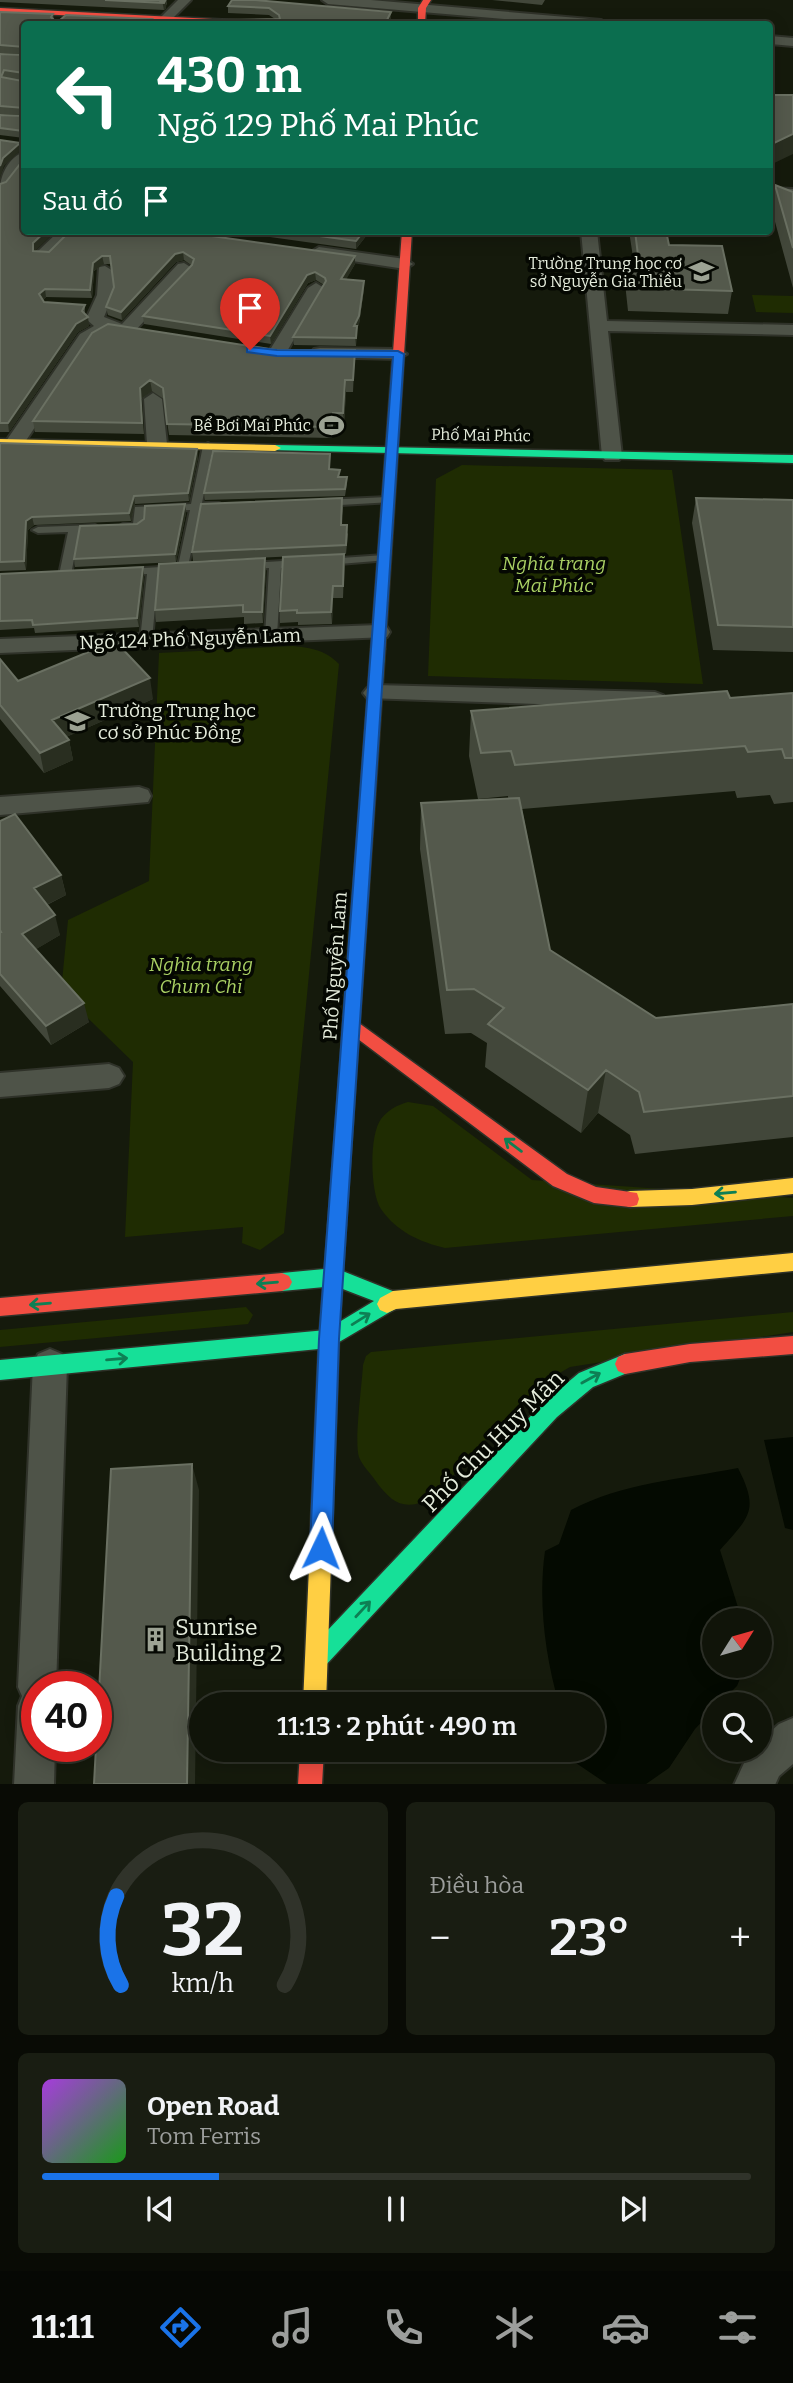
<!DOCTYPE html>
<html lang="vi">
<meta charset="utf-8">
<style>
body{margin:0;font-family:Bitter,serif;background:#191d12;color:#f1f3f6;height:100vh;display:flex;flex-direction:column;font-size:26px;white-space:nowrap}
*{box-sizing:border-box;margin:0}
p{font-size:23px;color:#9c9e9c}
.icon{flex:none;width:38px;height:38px;fill:none;stroke:currentColor;stroke-width:2;stroke-linecap:round;stroke-linejoin:round}
.map{position:relative;height:1784px;overflow:hidden}
.drawer{display:flex;flex-direction:column;gap:18px;padding:18px;background:#090b05;flex:1}
.drawer>*{flex:none}
.banner{position:absolute;left:21px;top:21px;width:752px;height:214px;border-radius:7px;box-shadow:0 4px 18px #0003,0 0 0 2px #30332a;background:#0b6e4f;color:#fff;overflow:hidden}
.needle{width:46px;rotate:53deg}
.buttons{position:absolute;left:702px;top:1608px;display:grid;gap:14px}
.buttons a{display:grid;place-items:center;width:70px;height:70px;border-radius:50%;background:#101409;box-shadow:0 4px 18px #0003,0 0 0 2px #30332a;font-size:35px}
.speed{position:absolute;left:21px;top:1671px;display:flex;gap:14px;font-size:35px;font-weight:700;text-align:center}
.speed>*{display:grid;place-content:center;width:91px;height:91px;border-radius:50%;background:#101409;box-shadow:0 4px 18px #0003,0 0 0 2px #30332a;line-height:1}
.speed .limit{border:10px solid #d22;background:#fff;color:#111}
.pin{position:absolute;display:grid;place-items:center;width:60px;height:60px;color:#fff;margin:-72px -30px;border-radius:50% 50% 50% 0;rotate:-45deg;box-shadow:0 0 7px #0007}
.pin .icon{rotate:45deg}
.me{position:absolute;width:77px;margin:-38px;rotate:2deg;stroke-linejoin:round;filter:drop-shadow(0 0 5px #0008)}
.turn{display:flex;align-items:center;gap:24px;height:147px;padding:0 21px;font-size:32px}
.turn .icon{width:91px;height:91px;stroke-width:2.5}
.turn b{display:block;font-size:49px;line-height:60px}
.then{display:flex;align-items:center;height:66px;padding:0 21px;background:#0003;gap:14px;font-size:26px}
.big{font-size:52px;font-weight:600;line-height:1.1}
.drawer .widget{flex:1;display:flex;flex-direction:column;justify-content:center;gap:10px;min-width:0;padding:0 24px;border-radius:10px;background:#191d12}
.drawer .dial{align-items:center;gap:0}
.dial svg{height:182px;overflow:visible;fill:none;stroke:#30332a;stroke-width:7;stroke-linecap:round;text-anchor:middle}
.dial text{fill:#f1f3f6;stroke:none}
.song{display:flex;align-items:center;gap:21px}
.cover{width:84px;height:84px;border-radius:10px;background:linear-gradient(135deg,hsl(280 70% 55%),hsl(120 70% 35%))}
.played{height:7px;border-radius:4px;background:linear-gradient(90deg,#1a73e8 25%,#30332a 25%)}
.keys{display:flex;justify-content:space-around;direction:ltr}
.heat{display:flex;justify-content:space-between;align-items:center;font-size:38px;direction:ltr}
.drawer .tiles{flex:1;display:grid;gap:18px;grid-template-columns:1fr 1fr}
.widget:last-child{grid-column:span 2}
.trip{position:absolute;left:189px;top:1692px;width:416px;height:70px;border-radius:35px;background:#101409;box-shadow:0 4px 18px #0003,0 0 0 2px #30332a;font-weight:600;line-height:70px;text-align:center}
.tabs{display:flex;height:112px;justify-content:space-around;align-items:center;background:#060804;color:#9c9e9c}
.tabs .icon{width:49px;height:49px}
.tabs .on{color:#1a73e8}
.tabs b{font-size:32px;color:#f1f3f6}
.map>svg:first-child{display:block}
.green{fill:#1f2c02}
.water{fill:#040a01}
.lines{fill:none;stroke-linecap:round;stroke-linejoin:round}
.lane-casing{stroke:#2f3229;stroke-width:4}
.street-casing{stroke:#2f3229;stroke-width:4}
.fast-casing{stroke:#2f3229;stroke-width:3}
.slow-casing{stroke:#2f3229;stroke-width:3}
.jam-casing{stroke:#2f3229;stroke-width:3}
.lane{fill:#4e5348;fill-rule:evenodd}
.street{fill:#4e5348;fill-rule:evenodd}
.fast{fill:#16e098;fill-rule:evenodd}
.slow{fill:#ffcf43;fill-rule:evenodd}
.jam{fill:#f24e42;fill-rule:evenodd}
.wall{fill:#42473a}
.shaded-wall{fill:#292e20}
.building{fill:#54594c;stroke:#6a7062;stroke-width:2}
.oneway{stroke:#0e7f54}
.route{fill:#1a73e8;stroke:#114b97;stroke-width:2}
.labels{text-anchor:middle;dominant-baseline:central;stroke-width:7;stroke-linejoin:round;paint-order:stroke}
.far-poi-label{font-size:16px;fill:#e5ecdc;stroke:#050802;text-anchor:end}
.far-street-label{font-size:16px;fill:#e5ecdc;stroke:#050802}
.park-label{font-size:19px;font-style:italic;fill:#aad164;stroke:#050802}
.street-label{font-size:19px;fill:#e5ecdc;stroke:#050802}
.poi-label{font-size:19px;fill:#e5ecdc;stroke:#050802;text-anchor:start}
.near-street-label{font-size:23px;fill:#e5ecdc;stroke:#050802}
.near-poi-label{font-size:23px;fill:#e5ecdc;stroke:#050802;text-anchor:start}
</style>
<div class="map">
<svg width="793" height="1785" viewBox="0 0 793 1785">
<rect width="100%" height="100%" fill="#151a0c"/>
<path class="green" d="M752,295L793,296V313L756,312Z
M462,465L672,470L703,684L428,676L436,479Z
M293,646C312,648 325,650 339,664L284,1233L260,1250L242,1243L243,1227L125,1237L133,1062L61,992L68,920L149,881L159,653Z
M408,1102L433,1106L532,1180L793,1198V1216L445,1248C420,1242 397,1232 381,1209C370,1193 369,1135 381,1119C388,1110 397,1105 408,1102Z
M246,1307L253,1315L248,1324L0,1347V1330Z
M793,1312V1332L570,1367C519,1395 477,1451 436,1494C409,1513 393,1506 375,1480C370,1473 362,1465 359,1457C354,1442 362,1385 363,1365L366,1356L371,1352Z"/>
<path class="water" d="M793,1437V1530L785,1528L764,1440Z
M738,1468C760,1511 749,1517 720,1550L742,1620H714V1666H745L737,1686L719,1704H714V1709L695,1729L669,1768L646,1784H607L576,1763L572,1750H593V1704H559C545,1656 538,1601 545,1551L559,1544L571,1510C622,1483 682,1479 738,1468Z"/>
<g class="lines">
<defs>
<path id="lane" d="M208,443L213,446L202,503H219L224,506L219,509L200,510L187,571L158,574L152,640L146,644L142,643L140,640L147,574L127,575L121,572L127,569L178,566L190,510L144,512L142,529L123,530L118,527L123,524H133L135,507L191,504L203,446Z
M388,497L393,500L392,502L323,506L318,503L323,500Z
M95,525L100,528L99,530L79,532L71,575L65,578L61,577L59,575L68,532L38,533L32,530L38,527Z
M384,555L388,556V560L327,565L321,562L327,559Z
M299,560L305,563L303,565L281,568L277,636L271,640L267,639L265,636L269,568L250,569L244,566L250,563Z"/>
<path id="street" d="M178,0H191L167,24H154Z
M322,0H371L601,20L607,24H563L328,4Z
M770,36L793,38V46L770,44Z
M24,152V165L5,188L0,190C0,175 9,157 24,152Z
M770,188L793,189V199L770,198Z
M59,231H76L49,258H37L35,255L37,252Z
M581,231H597L607,321L793,325V335L608,331L622,456L619,460H605L602,456Z
M319,247L405,259L413,264L405,269L313,255L311,252Z
M184,263L192,268L190,272L133,333L109,332L92,342L21,448H7L4,444L80,334L94,326L86,319L97,295L99,267L105,266L113,271V295L104,317L122,324L178,264Z
M316,283L324,288L286,353L277,358L271,357L268,353L308,288Z
M320,348L398,349L407,354L398,359L314,357L311,353L314,349Z
M153,393L162,399L167,444L157,450L147,444L144,399Z
M379,625L387,627L390,632L387,637L0,653V639Z
M375,685L655,692L663,695L667,700L663,705L655,708L367,698L363,693L367,688Z
M139,787L148,790L151,796L148,802L0,815V797Z
M109,1064L119,1068L124,1076L119,1084L109,1088L0,1097V1073Z
M50,1349L62,1354L67,1365L56,1687H37V1746H55L54,1785H14L18,1706L22,1696L18,1687L33,1365L38,1354Z
M793,1718V1764L779,1776L775,1785H734L750,1750H760V1741L779,1724Z"/>
<path id="fast" d="M275,445L793,455V463L271,450L269,448Z
M378,645L385,649L346,1225L344,1231L337,1233L330,1231L328,1225L371,649Z
M335,1268L400,1294L403,1300L400,1306L329,1348L0,1380V1360L326,1330L374,1301L335,1286L282,1291L275,1288L272,1282L275,1276L282,1273Z
M625,1354L632,1357L635,1364L632,1371L593,1387L557,1417L324,1667L316,1670L308,1667L305,1659L308,1651L543,1403L579,1373Z"/>
<path id="slow" d="M0,439L275,445L281,448L275,451L0,445Z
M793,1178V1194L692,1205L630,1207L623,1205L621,1199L623,1193L630,1191L692,1189Z
M337,1217L344,1219L346,1225L339,1339L326,1704H303L319,1339L328,1225L330,1219Z
M793,1253V1271L396,1309L387,1313L380,1310L377,1304L380,1298L393,1291Z"/>
<path id="jam" d="M423,0H431L426,8L425,24H418V8Z
M0,8L269,22L273,24H235L0,12Z
M402,231H412L385,649L378,653L371,649Z
M352,1018L567,1174L596,1187L637,1193L639,1199L637,1205L630,1207L594,1203L553,1186L346,1030L344,1025L346,1020Z
M282,1273L289,1276L292,1282L289,1288L282,1291L0,1316V1298Z
M793,1336V1354L690,1362L625,1374L618,1371L615,1364L618,1357L625,1354L690,1344Z
M300,1750H324L322,1785H298Z"/>
</defs>
<use href="#lane" class="lane-casing"/>
<use href="#street" class="street-casing"/>
<use href="#fast" class="fast-casing"/>
<use href="#slow" class="slow-casing"/>
<use href="#jam" class="jam-casing"/>
<use href="#lane" class="lane"/>
<use href="#street" class="street"/>
<use href="#fast" class="fast"/>
<use href="#slow" class="slow"/>
<use href="#jam" class="jam"/>
</g>
<path class="wall" d="M0,0H167V4L166,5V8L164,10L0,2Z
M492,0H545L542,5Z
M228,6L391,12V19H275L269,15L228,13Z
M0,12L53,14L54,20L24,24V138L0,135V115L23,116V115L0,114V54L23,55V54L0,53Z
M0,184L35,251L49,252L70,231L355,256V264L346,279L364,281V289L359,324L357,329L356,346L294,345L293,337L324,285L316,280L308,283L271,344L144,324L143,316L191,265L184,260L176,262L122,320L108,315L106,307L114,287L111,264H104L94,271L92,298L46,297L43,300L44,302L85,305V315L89,326L78,332L9,432H0Z
M775,185L793,192V288L771,207Z
M227,231H370L356,249Z
M629,231H666L669,245L732,291L728,314L628,311L625,283L627,260L633,257Z
M92,333L276,350H355L353,392H346L344,424H333L332,438L169,435L164,399L152,391L141,399L144,434L35,432L33,421Z
M0,443L197,449L198,457L189,501L135,504L131,521L34,525L28,530L26,570L0,571Z
M330,461V469L347,484L345,496L205,500L204,493Z
M696,498L793,500V652L713,650L692,523Z
M185,504L186,513L176,562L75,567L74,559L137,524Z
M343,507L341,525L348,534L346,554H344L343,598H333L332,624L298,625V622L280,623V611L320,555L193,561L192,552Z
M143,567L144,576L139,627L35,633L34,628L0,630V574Z
M266,570L263,623L244,624V617L156,622L155,610Z
M0,659L18,681L153,699L66,737L69,740L73,760L44,773L0,719Z
M793,693V802L774,804L770,795L737,798L735,791L522,809L550,950L656,1018L793,1004V1137L635,1154L630,1135L598,1113L581,1133L485,1067L487,1043L471,1033L445,1034L420,849L421,803L508,798V796L478,799L469,756L471,711L730,698Z
M0,821L61,875L66,895L47,905L60,935L36,949L89,1022L51,1045L0,986Z"/>
<path class="shaded-wall" d="M162,0H167L166,8L164,10Z
M391,12V19L388,24H385Z
M151,19V24H143L144,22Z
M793,134V154L770,165V145Z
M20,143L21,150L4,166L0,178V166L3,158Z
M46,231H56L35,251V259L33,243Z
M364,231H370L356,249V241Z
M183,252L184,260L176,262L122,320L121,312L175,254Z
M102,256L104,264L94,271L92,298L90,290L93,263Z
M355,256V264L342,287L341,279Z
M315,272L316,280L308,283L271,344L270,336L307,275Z
M364,281V289L359,324L357,329L356,346L354,326Z
M45,289L46,297L41,302L39,294Z
M88,317L89,326L78,332L9,432L8,423L76,324Z
M150,380L152,391L141,399L144,434L140,388Z
M345,380L346,392L344,424L343,413Z
M197,449L198,457L189,501L188,493Z
M134,496L135,504L131,521L129,513Z
M185,504L186,513L176,562L175,554Z
M32,517L34,525L28,530L26,570L24,561L26,521Z
M344,554L345,566L343,598V586Z
M265,558L266,570L263,623L262,612Z
M143,567L144,576L139,627L137,618Z
M333,586V598L332,624L331,612Z
M150,678L153,699L57,741L52,720Z
M69,740L73,760L44,773L40,753Z
M61,875L66,895L40,908L34,888Z
M55,915L60,935L28,954L22,934Z
M84,1003L89,1022L51,1045L46,1026Z
M606,1070L598,1113L581,1133L588,1090Z
M192,1464L199,1490L195,1784H187Z"/>
<path class="building" d="M105,0H162L161,1H165L164,3Z
M232,0H255L391,12L385,24H216L219,20L280,19L279,15L269,8L228,6Z
M0,12L53,14L51,17L54,20H60L66,15L151,19L143,24H24V47L0,45Z
M24,48V73L4,70L1,77L22,81L24,79V108L0,106V54L23,55Z
M773,95H793V134L770,145V96Z
M24,108V131L0,128V115L23,116Z
M0,140L20,143L3,158L0,166Z
M24,159V231H46L33,243V251L49,252L70,231H176L355,256L341,279L364,281L359,316L354,326H357L356,338L293,337L326,281L325,278L315,272L307,275L270,336L143,316L192,265L194,259L183,252L175,254L121,312L106,307L114,287L110,256H102L93,263L90,290L45,289L39,294L44,302L85,305L82,311L88,317L76,324L8,423H0V184L6,182Z
M775,185L793,192V248Z
M283,231H364L356,241Z
M635,231H666L669,245L722,246L732,291L631,288L627,260L638,255Z
M108,324L276,350H355L353,380H345L343,413H333L332,427L167,424L163,388L150,380L140,388L142,423L33,421L92,333Z
M0,443L197,449L188,493L134,496L129,513L32,517L26,521L24,561L0,562Z
M213,451L330,454L329,469L340,470L338,477H347L345,489L204,493Z
M342,498L341,525H347L346,545L192,552L201,504Z
M696,498L793,500V627L718,625Z
M185,504L175,554L74,559L80,526L137,524L144,519L145,506Z
M344,554L343,586H333L331,612L297,613V610L280,611L283,557Z
M265,558L262,612H243V605L155,610L159,564Z
M143,567L137,618L33,625L32,620L0,621V574Z
M115,641L150,678L52,720L69,740L40,753L0,705V659L18,681Z
M727,691L730,698L793,693V758H785L782,749L748,752L745,746L515,765L511,751L481,753L471,711Z
M519,798L550,950L656,1018L793,1004V1096L644,1112L639,1092L606,1070L588,1090L488,1024L504,1008L474,989L447,990L421,803Z
M15,814L61,875L34,888L55,915L22,934L84,1003L46,1026L0,974V932H1L0,930V821Z
M192,1464L187,1784H94L111,1469Z"/>
<defs><path id="oneway-shaft" d="M-6 0H5M1.5-3L5.5 0L1.5 3" fill="none" stroke-width="1.6" stroke-linecap="round" stroke-linejoin="round" transform="scale(1.75)"/></defs>
<g class="oneway">
<use href="#oneway-shaft" transform="translate(513 1145) rotate(-143)"/>
<use href="#oneway-shaft" transform="translate(725 1193) rotate(175)"/>
<use href="#oneway-shaft" transform="translate(267 1283) rotate(175)"/>
<use href="#oneway-shaft" transform="translate(40 1304) rotate(175)"/>
<use href="#oneway-shaft" transform="translate(361 1319) rotate(-32)"/>
<use href="#oneway-shaft" transform="translate(117 1359) rotate(-5)"/>
<use href="#oneway-shaft" transform="translate(591 1378) rotate(-29)"/>
<use href="#oneway-shaft" transform="translate(363 1609) rotate(-47)"/>
</g>
<path class="route" d="M250,347L277,350L398,351L404,354L339,1339L332,1548L329,1556L321,1559L313,1556L310,1548L319,1339L393,357L277,356L247,352V348Z"/>
<defs>
<symbol id="school-bare" viewBox="-9 -9 18 18"><path d="M0-5L7-2L0 1L-7-2ZM-4 1L0 2.5L4 1V4Q0 6-4 4Z" fill="#9ca293" stroke="#050802" stroke-width="2.5" paint-order="stroke"/></symbol>
<symbol id="stadium-bare" viewBox="-9 -9 18 18"><path d="M0-5a6.5 5 0 1 0 0 10a6.5 5 0 1 0 0-10ZM-3.5-1.8h7v3.6h-7Z" fill="#9ca293" stroke="#050802" stroke-width="2.5" paint-order="stroke"/></symbol>
<symbol id="building-bare" viewBox="-9 -9 18 18"><path d="M-4-6H4V6H1V3H-1V6H-4ZM-2.5-4.3h1.7v1.8h-1.7ZM.8-4.3h1.7v1.8H.8ZM-2.5-1h1.7V.8h-1.7ZM.8-1h1.7V.8H.8Z" fill="#9ca293" stroke="#050802" stroke-width="2.5" paint-order="stroke"/></symbol>
</defs>
<g fill-rule="evenodd">
<use href="#school-bare" x="684" y="254" width="35" height="35"/>
<use href="#stadium-bare" x="314" y="408" width="35" height="35"/>
<use href="#school-bare" x="60" y="704" width="35" height="35"/>
<use href="#building-bare" x="138" y="1622" width="35" height="35"/>
</g>
<g class="labels">
<g class="far-poi-label">
<text x="682" y="263">Trường Trung học cơ<tspan x="682" dy="18">sở Nguyễn Gia Thiều</tspan></text>
<text x="311" y="425">Bể Bơi Mai Phúc</text>
</g>
<g class="far-street-label">
<text transform="translate(481 435) rotate(1)">Phố Mai Phúc</text>
</g>
<g class="park-label">
<text x="554" y="563">Nghĩa trang<tspan x="554" dy="22">Mai Phúc</tspan></text>
<text x="201" y="964">Nghĩa trang<tspan x="201" dy="22">Chum Chi</tspan></text>
</g>
<g class="street-label">
<text transform="translate(190 639) rotate(-2)">Ngõ 124 Phố Nguyễn Lam</text>
<text transform="translate(335 966) rotate(-86)">Phố Nguyễn Lam</text>
</g>
<g class="poi-label">
<text x="98" y="710">Trường Trung học<tspan x="98" dy="22">cơ sở Phúc Đồng</tspan></text>
</g>
<g class="near-street-label">
<text transform="translate(493 1441) rotate(-45)">Phố Chu Huy Mân</text>
</g>
<g class="near-poi-label">
<text x="175" y="1627">Sunrise<tspan x="175" dy="26">Building 2</tspan></text>
</g>
</g>
</svg>
<div class="buttons">
<a><svg class="needle" viewBox="-14 -14 28 28"><path d="M0-13l5 13h-10z" fill="#e53935"/><path d="M0 13l5-13h-10z" fill="#9c9e9c"/></svg></a>
<a><svg class="icon" aria-label="search" viewBox="0 0 24 24"><circle cx="10" cy="10" r="6"/><path d="M15 15l6 6"/></svg></a>
</div>
<div class="speed"><div class="limit">40</div></div>
<div class="pin" style="left:250px;top:350px;background:#d93025"><svg class="icon" aria-label="arrive" viewBox="0 0 24 24"><path d="M6 21V4h12l-3 4 3 4H6"/></svg></div>
<svg class="me" style="left:321px;top:1548px" viewBox="-20 -20 40 40"><path d="M0-17L14 15 0 8-14 15z" fill="#1a73e8" stroke="#fff" stroke-width="4"/></svg>
<div class="trip">11:13 · 2 phút · 490 m</div>
<div class="banner">
<div class="turn"><svg class="icon" aria-label="left" viewBox="0 0 24 24"><path d="M17 20v-9H6M10 6l-5 5 5 5"/></svg><div><b>430 m</b>Ngõ 129 Phố Mai Phúc</div></div>
<div class="then">Sau đó<svg class="icon" aria-label="arrive" viewBox="0 0 24 24"><path d="M6 21V4h12l-3 4 3 4H6"/></svg></div>
</div>
</div>
<section class="drawer">
<div class="tiles">
<div class="widget dial"><svg viewBox="0 0 100 80">
<path d="M14 69A42 42 0 1 1 86 69"/>
<path d="M14 69A42 42 0 0 1 12 30" stroke="#1a73e8"/>
<text x="50" y="56" font-size="32" font-weight="700">32</text>
<text x="50" y="72" font-size="11">km/h</text>
</svg></div>
<div class="widget"><p>Điều hòa</p>
<div class="heat"><a>−</a><b class="big">23°</b><a>+</a></div>
</div>
<div class="widget">
<div class="song"><i class="cover"></i><div><b>Open Road</b><p>Tom Ferris</p></div></div>
<div class="played"></div>
<div class="keys"><svg class="icon" aria-label="previous" viewBox="0 0 24 24"><path d="M18 5L8 12l10 7zM5 5v14"/></svg><svg class="icon" aria-label="pause" viewBox="0 0 24 24"><path d="M8 5v14M16 5v14"/></svg><svg class="icon" aria-label="next" viewBox="0 0 24 24"><path d="M6 5l10 7-10 7zM19 5v14"/></svg></div>
</div>
</div>
</section>
<nav class="tabs">
<b>11:11</b>
<svg class="icon on" aria-label="directions" viewBox="0 0 24 24"><path d="M12 3l9 9-9 9-9-9zM9 14v-3h6M13 9l2 2-2 2"/></svg>
<svg class="icon" aria-label="music" viewBox="0 0 24 24"><path d="M9 18V5l10-2v13"/><circle cx="6" cy="18" r="3"/><circle cx="16" cy="16" r="3"/></svg>
<svg class="icon" aria-label="phone" viewBox="0 0 24 24"><path d="M5 4h4l2 5-3 2q2 4 5 5l2-3 5 2v4C11 20 4 13 5 4z"/></svg>
<svg class="icon" aria-label="climate" viewBox="0 0 24 24"><path d="M12 3v18M4 7l16 10M4 17L20 7"/></svg>
<svg class="icon" aria-label="car" viewBox="0 0 24 24"><path d="M5 17H2v-5l4-1 3-4h7l3 4 3 1v5h-3M9 17h6M6 11h13"/><circle cx="7" cy="17" r="2"/><circle cx="17" cy="17" r="2"/></svg>
<svg class="icon" aria-label="filters" viewBox="0 0 24 24"><path d="M4 7h16M4 17h16"/><circle cx="9" cy="7" r="2"/><circle cx="15" cy="17" r="2"/></svg>
</nav>
